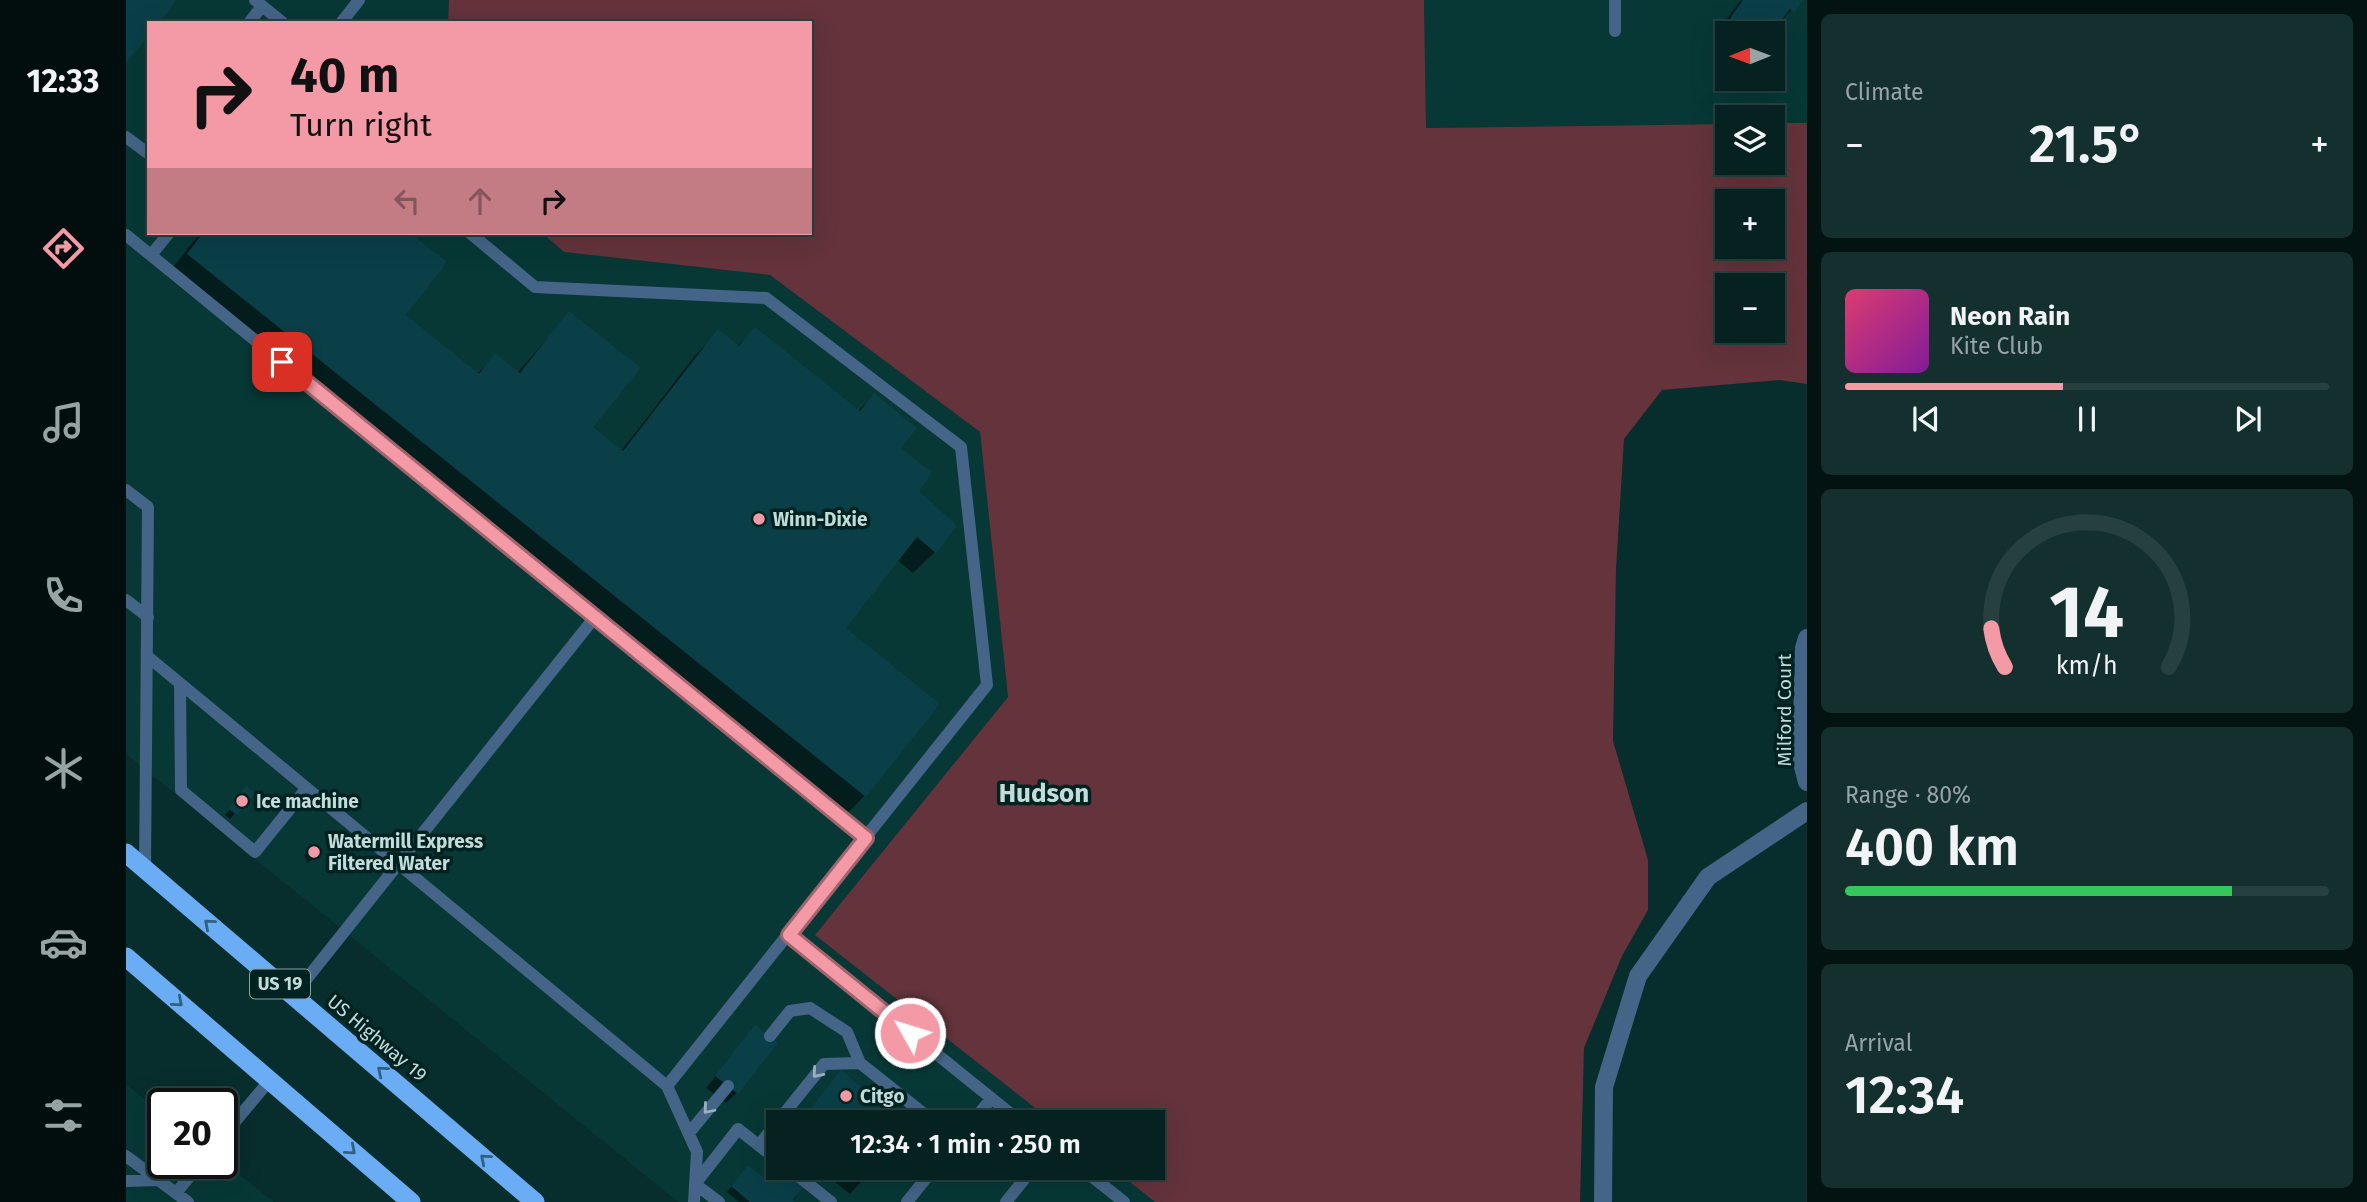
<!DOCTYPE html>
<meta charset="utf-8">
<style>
body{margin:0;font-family:"Fira Sans",sans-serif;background:#132f2e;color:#f1f3f6;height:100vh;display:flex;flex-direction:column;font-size:26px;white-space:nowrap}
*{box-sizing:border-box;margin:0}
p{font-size:23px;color:#97a4a5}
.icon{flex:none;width:38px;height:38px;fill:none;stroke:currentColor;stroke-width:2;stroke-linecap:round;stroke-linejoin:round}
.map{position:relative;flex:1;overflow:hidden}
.sheet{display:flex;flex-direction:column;gap:14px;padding:14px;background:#031312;width:560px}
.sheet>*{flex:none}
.top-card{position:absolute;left:21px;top:21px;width:665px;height:214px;border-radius:0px;box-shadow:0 7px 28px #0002,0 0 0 2px #263f3f;background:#f49aa6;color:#111;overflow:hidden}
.needle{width:46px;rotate:269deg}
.controls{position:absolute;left:1589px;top:21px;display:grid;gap:14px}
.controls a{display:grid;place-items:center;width:70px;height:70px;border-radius:0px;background:#052221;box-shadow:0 7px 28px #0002,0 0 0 2px #263f3f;font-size:35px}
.speed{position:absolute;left:21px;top:1088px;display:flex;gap:14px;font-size:35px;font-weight:700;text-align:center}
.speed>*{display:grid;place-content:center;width:91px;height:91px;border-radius:50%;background:#052221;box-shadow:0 7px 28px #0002,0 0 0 2px #263f3f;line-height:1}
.speed .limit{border:4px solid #111;border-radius:10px;background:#fff;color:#111}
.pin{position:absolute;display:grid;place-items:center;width:60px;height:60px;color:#fff;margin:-30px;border-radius:14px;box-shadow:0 4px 10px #0006}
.me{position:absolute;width:77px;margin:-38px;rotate:309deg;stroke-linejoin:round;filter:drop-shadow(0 0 5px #0008)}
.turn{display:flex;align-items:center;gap:24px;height:147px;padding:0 28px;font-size:32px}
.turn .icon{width:91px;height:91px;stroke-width:2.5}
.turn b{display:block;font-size:49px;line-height:60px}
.lanes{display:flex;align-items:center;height:66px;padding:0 28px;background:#0003;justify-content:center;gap:35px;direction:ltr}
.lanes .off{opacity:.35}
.big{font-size:52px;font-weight:600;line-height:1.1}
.sheet .tile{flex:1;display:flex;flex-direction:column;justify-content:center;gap:10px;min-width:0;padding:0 24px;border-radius:10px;background:#132f2e}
.sheet .dial{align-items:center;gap:0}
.dial svg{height:182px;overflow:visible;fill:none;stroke:#263f3f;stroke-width:7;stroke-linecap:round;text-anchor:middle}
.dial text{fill:#f1f3f6;stroke:none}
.song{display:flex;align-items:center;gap:21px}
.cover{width:84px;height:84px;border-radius:10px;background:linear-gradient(135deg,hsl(340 70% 55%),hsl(290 70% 35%))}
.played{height:7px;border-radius:4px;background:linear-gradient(90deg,#f49aa6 45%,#263f3f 45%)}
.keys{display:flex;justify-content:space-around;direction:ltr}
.heat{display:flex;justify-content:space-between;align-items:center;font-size:38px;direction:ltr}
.charge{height:10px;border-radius:5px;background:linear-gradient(90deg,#34c759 80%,#263f3f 0)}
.trip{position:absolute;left:640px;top:1110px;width:399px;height:70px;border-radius:0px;background:#052221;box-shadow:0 7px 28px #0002,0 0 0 2px #263f3f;font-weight:600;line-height:70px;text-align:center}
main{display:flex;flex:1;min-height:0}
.tabs{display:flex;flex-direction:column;width:126px;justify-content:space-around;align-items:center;background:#020e0d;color:#97a4a5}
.tabs .icon{width:49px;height:49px}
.tabs .active{color:#f49aa6}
.tabs b{font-size:32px;color:#f1f3f6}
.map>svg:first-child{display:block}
.built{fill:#073836;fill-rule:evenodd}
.green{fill:#64333b;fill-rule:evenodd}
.shadow{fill:#0007}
.building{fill:#0a3f48}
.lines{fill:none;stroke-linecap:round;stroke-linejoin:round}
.service{stroke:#446587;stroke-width:12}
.minor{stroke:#446587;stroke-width:18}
.trunk{stroke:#6aadf4;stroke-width:19}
.oneway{stroke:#306180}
.oneway2{stroke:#97b2bc}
.route-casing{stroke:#9f646c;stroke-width:18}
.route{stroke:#f49aa6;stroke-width:12}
.poi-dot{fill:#f49aa6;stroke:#002322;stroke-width:2.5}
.labels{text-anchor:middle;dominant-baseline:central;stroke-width:7;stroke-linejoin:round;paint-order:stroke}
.shield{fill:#002322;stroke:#88a4a2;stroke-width:2}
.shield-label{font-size:18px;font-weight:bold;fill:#c3dbd9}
.poi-label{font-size:19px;font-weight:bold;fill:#c3dbd9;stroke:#002322;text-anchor:start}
.street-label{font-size:19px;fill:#c3dbd9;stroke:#002322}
.district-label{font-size:26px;font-weight:bold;fill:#c3dbd9;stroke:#002322}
</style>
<main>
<nav class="tabs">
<b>12:33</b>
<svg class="icon active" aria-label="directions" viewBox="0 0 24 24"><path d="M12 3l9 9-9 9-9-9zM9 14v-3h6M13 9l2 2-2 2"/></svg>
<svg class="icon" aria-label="music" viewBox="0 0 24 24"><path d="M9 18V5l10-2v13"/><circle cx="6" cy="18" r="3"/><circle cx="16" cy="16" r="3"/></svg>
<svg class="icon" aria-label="phone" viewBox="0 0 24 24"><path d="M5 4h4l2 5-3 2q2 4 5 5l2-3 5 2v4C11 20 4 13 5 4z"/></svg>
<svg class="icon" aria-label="climate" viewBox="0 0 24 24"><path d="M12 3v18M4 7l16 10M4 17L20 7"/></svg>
<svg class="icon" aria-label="car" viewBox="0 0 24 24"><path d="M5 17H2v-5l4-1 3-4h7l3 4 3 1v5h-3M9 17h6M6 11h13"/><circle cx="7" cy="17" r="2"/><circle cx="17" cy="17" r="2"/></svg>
<svg class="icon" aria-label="filters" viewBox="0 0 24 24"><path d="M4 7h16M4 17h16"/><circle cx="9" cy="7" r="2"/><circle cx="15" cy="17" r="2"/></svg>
</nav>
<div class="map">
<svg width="1681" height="1202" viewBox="0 0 1681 1202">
<rect width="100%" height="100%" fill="#072d2c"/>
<path class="built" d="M0,0H323L322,23H23V233H416L438,252L644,275L854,432L882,697L689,935L927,1122H653V1167H985L1029,1202H552L0,754Z
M1298,0H1681V123H1647V117H1601V124L1300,128ZM1601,33H1647V79H1601Z
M0,1084L37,1114V1164H96V1161L148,1202H0Z"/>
<path class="green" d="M323,0H1298L1300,128L1601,124V163H1647V123H1681V384L1654,380L1536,390L1498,439L1490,569L1487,741L1522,860V910L1496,956L1458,1048L1454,1202H1029L985,1167H1027V1122H927L689,935L882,697L854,432L644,275L438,252L416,233H684V23H322ZM1601,201H1647V247H1601ZM1601,285H1647V331H1601Z"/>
<path class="shadow" d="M1615,0H1675L1644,33H1601V44L1589,35Z
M74,233H282L319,263L277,315L351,374L370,356L391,373L444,313L465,427L495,451L571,353L593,332L611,347L629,329L732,411L748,395L790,491L809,552L787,573L771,560L717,629L739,795L718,817L40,276Z
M127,793L104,819L99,815L116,794Z
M183,850H191L192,855L182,863L178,855Z
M629,1027L611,1093L600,1103L580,1088Z
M715,1073L775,1122H673Z
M658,1167H749L724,1194L691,1168L666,1202H613L601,1192L617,1172L643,1185Z"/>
<path class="building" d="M0,0H51L33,23H23V35L0,63Z
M1617,0H1677L1668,13L1664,9L1646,33H1625L1604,18Z
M77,233H284L321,262L280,315L353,374L369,353L394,373L443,311L515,368L467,427L497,451L592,329L613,346L629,327L734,411L748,393L791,428L775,448L806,473L793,491L831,526L810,553L791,537L720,628L814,704L740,797L61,254Z
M120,786L129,793L111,815L103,809Z
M629,1025L652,1043L612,1094L589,1076Z
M715,1070L778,1122H674Z
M622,1165L644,1183L657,1167H694L667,1200L669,1202H624L605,1186Z
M726,1167H751L741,1179Z"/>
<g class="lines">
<path class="service" d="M129,0L157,23
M1489,0V31
M123,23L136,6
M215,23L233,0
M0,137L23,154
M344,233L409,287L640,298L835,447L861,685L541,1086
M0,235L740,838
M25,255L43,233
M0,490L22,507L19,869
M0,600L22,617
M21,656L541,1086L571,1152L568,1202
M54,684L55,790L129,852L180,789
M663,935L895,1122
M167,996L469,617
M644,1036L664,1011L684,1008L721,1032L734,1063
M846,1122L865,1099
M563,1133L602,1086
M96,1137L144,1080
M633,1145L698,1064L734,1063L808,1122
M0,1156L62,1202
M661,1167L705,1202
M954,1167L998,1202
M0,1181L32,1180
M50,1193L74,1164
M593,1202L569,1184L612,1129L653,1161
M781,1202L809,1167
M880,1202L908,1167"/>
<path class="minor" d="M1681,638L1678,648L1675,759L1681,782
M1477,1202L1478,1087L1512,976L1582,877L1681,811"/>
<path class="trunk" d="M0,853L409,1202
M0,957L285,1202"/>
</g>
<defs><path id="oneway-chevron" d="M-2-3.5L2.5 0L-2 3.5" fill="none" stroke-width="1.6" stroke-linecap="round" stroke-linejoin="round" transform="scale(1.75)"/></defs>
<g class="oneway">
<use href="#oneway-chevron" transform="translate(83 924) rotate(-139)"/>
<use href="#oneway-chevron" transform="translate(52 1002) rotate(41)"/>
<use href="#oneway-chevron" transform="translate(256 1071) rotate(-140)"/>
<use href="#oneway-chevron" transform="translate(225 1150) rotate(41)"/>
<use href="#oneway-chevron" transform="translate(359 1159) rotate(-140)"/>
</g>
<g class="oneway2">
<use href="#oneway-chevron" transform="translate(691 1073) rotate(131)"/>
<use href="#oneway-chevron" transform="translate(582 1109) rotate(130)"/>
</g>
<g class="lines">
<defs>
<path id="route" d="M156,362L740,838L663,935L784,1033"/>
</defs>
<use href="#route" class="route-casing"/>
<use href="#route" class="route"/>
</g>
<g class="poi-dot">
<circle cx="633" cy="519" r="7"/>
<circle cx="116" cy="801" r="7"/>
<circle cx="188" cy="852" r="7"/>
<circle cx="720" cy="1096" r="7"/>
</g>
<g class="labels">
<rect class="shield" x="124" y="969.5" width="60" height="29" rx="5"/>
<g class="shield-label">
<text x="154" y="984">US 19</text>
</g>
<g class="poi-label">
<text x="647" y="519">Winn-Dixie</text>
<text x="130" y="801">Ice machine</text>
<text x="202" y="841">Watermill Express<tspan x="202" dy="22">Filtered Water</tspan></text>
<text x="734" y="1096">Citgo</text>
</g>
<g class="street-label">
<text transform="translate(1658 710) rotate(-90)">Milford Court</text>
<text transform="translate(251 1038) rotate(40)">US Highway 19</text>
</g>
<g class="district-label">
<text x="918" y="793">Hudson</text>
</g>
</g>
</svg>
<div class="controls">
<a><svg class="needle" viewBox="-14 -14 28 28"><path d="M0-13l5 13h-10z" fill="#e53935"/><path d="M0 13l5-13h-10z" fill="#97a4a5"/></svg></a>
<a><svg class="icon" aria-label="layers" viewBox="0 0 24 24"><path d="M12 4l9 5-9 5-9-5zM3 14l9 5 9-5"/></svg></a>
<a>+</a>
<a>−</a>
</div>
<div class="speed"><div class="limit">20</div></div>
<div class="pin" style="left:156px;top:362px;background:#d93025"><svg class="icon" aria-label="arrive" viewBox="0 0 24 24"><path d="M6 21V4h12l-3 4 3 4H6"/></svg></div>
<svg class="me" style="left:784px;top:1033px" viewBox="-20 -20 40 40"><circle r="17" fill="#f49aa6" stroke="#fff" stroke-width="3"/><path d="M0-11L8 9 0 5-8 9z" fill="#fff"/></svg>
<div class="trip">12:34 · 1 min · 250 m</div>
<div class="top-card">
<div class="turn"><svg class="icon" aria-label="right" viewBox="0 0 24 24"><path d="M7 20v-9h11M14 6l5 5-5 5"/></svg><div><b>40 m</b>Turn right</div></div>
<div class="lanes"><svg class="icon off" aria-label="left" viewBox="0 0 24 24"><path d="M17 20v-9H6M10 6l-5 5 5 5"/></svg><svg class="icon off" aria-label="ahead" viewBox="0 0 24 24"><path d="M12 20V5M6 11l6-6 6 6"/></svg><svg class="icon" aria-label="right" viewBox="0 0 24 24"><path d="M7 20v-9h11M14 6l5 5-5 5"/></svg></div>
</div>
</div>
<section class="sheet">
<div class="tile"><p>Climate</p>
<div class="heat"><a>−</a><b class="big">21.5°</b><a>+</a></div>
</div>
<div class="tile">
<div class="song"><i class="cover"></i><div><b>Neon Rain</b><p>Kite Club</p></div></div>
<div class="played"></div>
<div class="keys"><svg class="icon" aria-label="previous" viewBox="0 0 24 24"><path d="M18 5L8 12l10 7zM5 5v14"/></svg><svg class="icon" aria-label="pause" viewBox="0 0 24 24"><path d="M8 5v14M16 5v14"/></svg><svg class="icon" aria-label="next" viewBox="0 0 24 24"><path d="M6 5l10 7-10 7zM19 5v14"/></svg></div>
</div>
<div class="tile dial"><svg viewBox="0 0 100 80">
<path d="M14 69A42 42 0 1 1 86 69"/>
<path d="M14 69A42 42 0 0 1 8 52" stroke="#f49aa6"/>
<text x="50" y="56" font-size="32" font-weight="700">14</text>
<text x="50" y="72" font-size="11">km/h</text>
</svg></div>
<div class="tile"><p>Range · 80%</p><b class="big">400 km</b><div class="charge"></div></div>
<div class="tile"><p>Arrival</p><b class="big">12:34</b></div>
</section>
</main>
